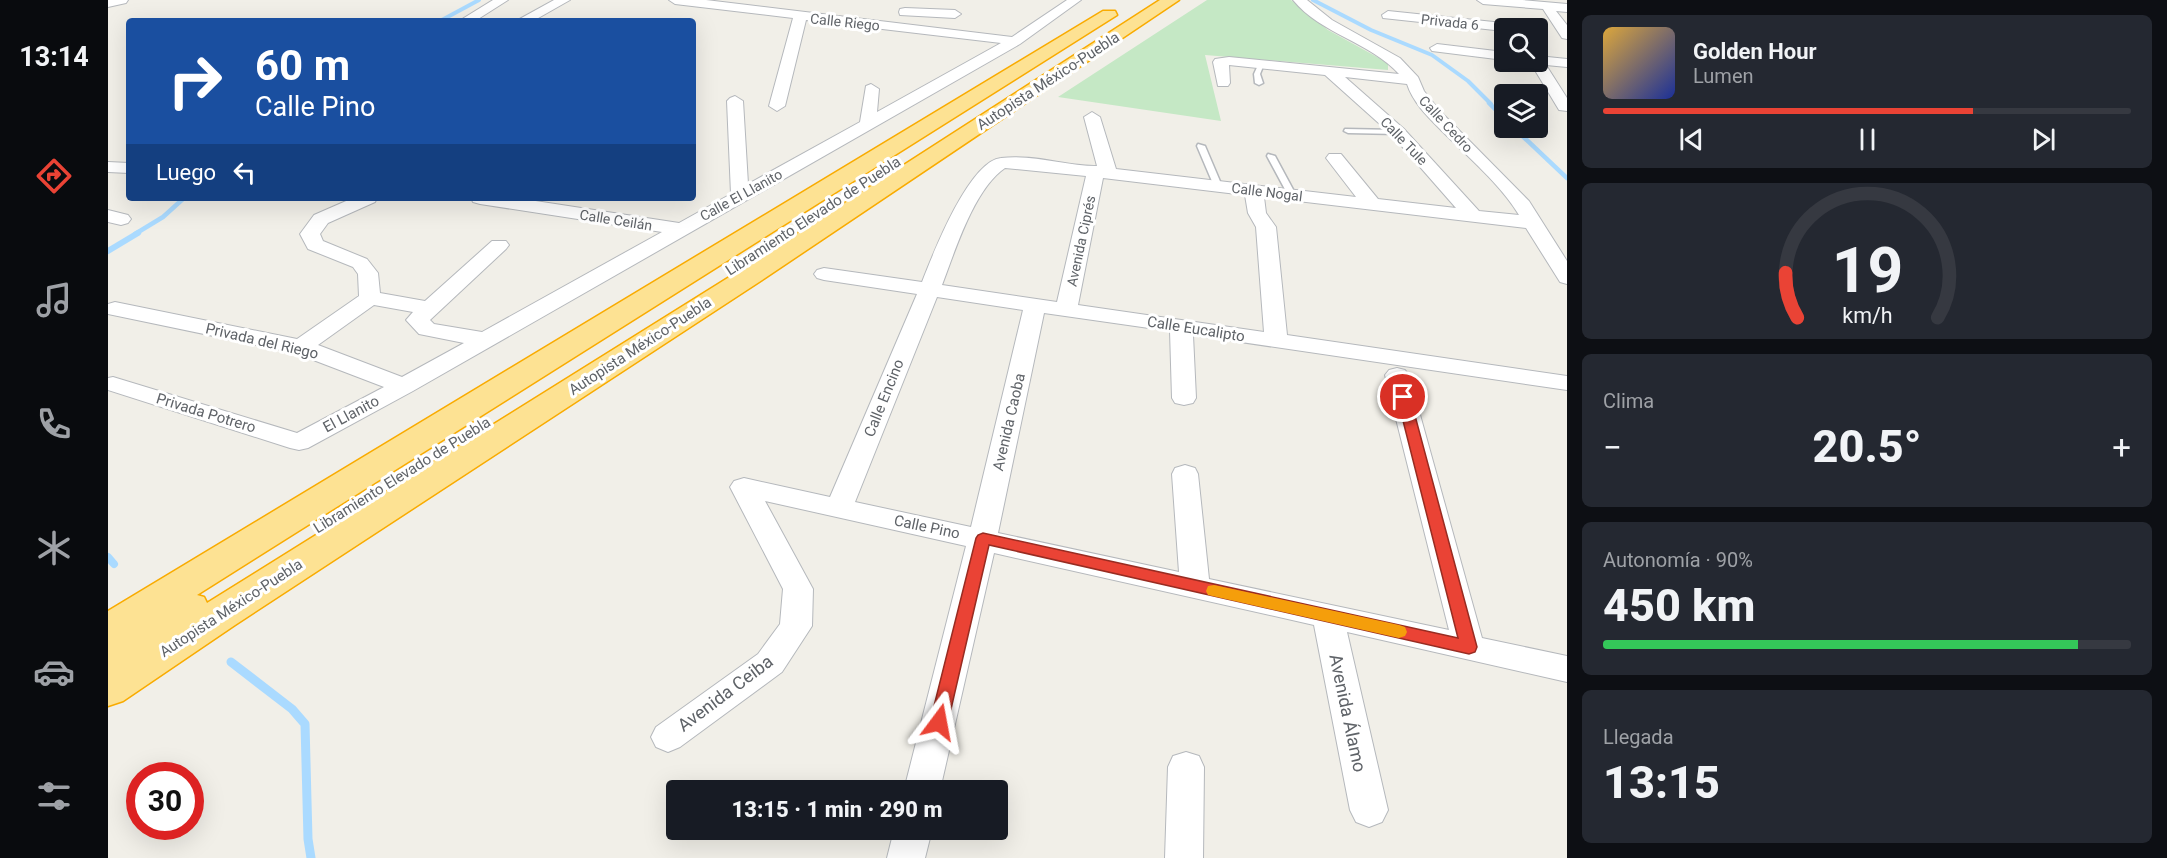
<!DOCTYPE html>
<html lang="es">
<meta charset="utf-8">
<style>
body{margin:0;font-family:Roboto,sans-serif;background:#242831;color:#f1f3f6;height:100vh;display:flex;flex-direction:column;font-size:22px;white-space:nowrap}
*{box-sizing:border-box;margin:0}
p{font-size:20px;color:#9ea1a6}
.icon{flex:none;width:33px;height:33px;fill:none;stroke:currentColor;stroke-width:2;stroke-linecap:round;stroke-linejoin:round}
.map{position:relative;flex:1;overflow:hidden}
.details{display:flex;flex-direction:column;gap:15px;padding:15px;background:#0d0f14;width:600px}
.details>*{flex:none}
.guide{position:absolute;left:18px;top:18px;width:570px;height:183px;border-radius:6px;box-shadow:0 6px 24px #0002;background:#1a4fa0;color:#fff;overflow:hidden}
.controls{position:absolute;left:1386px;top:18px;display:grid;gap:12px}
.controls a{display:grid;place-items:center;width:54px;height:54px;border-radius:6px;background:#171b24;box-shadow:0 6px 24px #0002;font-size:30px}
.speed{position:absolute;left:18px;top:762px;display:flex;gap:12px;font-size:30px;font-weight:700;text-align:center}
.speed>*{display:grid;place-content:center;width:78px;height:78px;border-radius:50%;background:#171b24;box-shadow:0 6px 24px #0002;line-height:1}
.speed .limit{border:9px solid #d22;background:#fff;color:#111}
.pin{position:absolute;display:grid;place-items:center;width:51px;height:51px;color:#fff;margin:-26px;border:3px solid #fff;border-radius:50%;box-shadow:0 2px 6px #0007}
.me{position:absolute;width:66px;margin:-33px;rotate:13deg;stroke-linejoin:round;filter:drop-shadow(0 0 4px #0008)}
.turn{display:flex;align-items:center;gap:21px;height:126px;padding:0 30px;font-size:27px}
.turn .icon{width:78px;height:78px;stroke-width:2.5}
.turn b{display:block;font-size:42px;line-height:51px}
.then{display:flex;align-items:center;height:57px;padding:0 30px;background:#0003;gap:12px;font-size:22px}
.big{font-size:45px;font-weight:800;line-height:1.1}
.details .card{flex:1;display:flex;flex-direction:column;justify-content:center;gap:9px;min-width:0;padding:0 21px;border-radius:9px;background:#242831}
.details .dial{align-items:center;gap:0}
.dial svg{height:156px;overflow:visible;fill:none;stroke:#363941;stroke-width:7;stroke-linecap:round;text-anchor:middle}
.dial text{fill:#f1f3f6;stroke:none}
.song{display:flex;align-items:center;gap:18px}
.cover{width:72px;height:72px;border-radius:9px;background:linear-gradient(135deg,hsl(40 70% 55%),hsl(230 70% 35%))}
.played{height:6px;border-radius:3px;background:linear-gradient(90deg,#ea4335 70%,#363941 70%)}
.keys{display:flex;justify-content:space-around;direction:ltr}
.heat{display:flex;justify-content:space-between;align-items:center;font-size:33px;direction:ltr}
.charge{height:9px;border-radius:4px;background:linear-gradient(90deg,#34c759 90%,#363941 0)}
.trip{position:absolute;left:558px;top:780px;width:342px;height:60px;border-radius:6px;background:#171b24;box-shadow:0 6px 24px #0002;font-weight:800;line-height:60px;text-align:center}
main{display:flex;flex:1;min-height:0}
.tab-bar{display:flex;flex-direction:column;width:108px;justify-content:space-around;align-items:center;background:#090b0e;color:#9ea1a6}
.tab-bar .icon{width:42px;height:42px}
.tab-bar .selected{color:#ea4335}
.tab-bar b{font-size:27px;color:#f1f3f6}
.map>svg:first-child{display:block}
.green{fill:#c5e8c5}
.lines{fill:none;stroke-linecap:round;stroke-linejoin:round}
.stream-far4{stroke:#aadaff;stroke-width:4}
.stream-far3{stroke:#aadaff;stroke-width:4.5}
.stream-far2{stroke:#aadaff;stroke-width:6}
.stream-far1{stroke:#aadaff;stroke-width:8}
.stream{stroke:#aadaff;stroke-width:9}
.service-casing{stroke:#b5b8bc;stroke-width:3}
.minor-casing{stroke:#b5b8bc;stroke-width:2}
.motorway-casing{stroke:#f9ab00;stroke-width:3}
.service{fill:#fff;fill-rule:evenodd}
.minor{fill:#fff;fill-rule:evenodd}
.motorway{fill:#fde293;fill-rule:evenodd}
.route{fill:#ea4335;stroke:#982c22;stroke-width:1.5}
.slow{fill:#f59e0b}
.labels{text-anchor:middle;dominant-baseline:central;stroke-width:6;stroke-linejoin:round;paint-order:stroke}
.far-street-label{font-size:14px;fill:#5f6368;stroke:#fff}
.street-label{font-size:15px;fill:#5f6368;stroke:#fff}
.near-street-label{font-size:18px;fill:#5f6368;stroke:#fff}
</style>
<main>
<nav class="tab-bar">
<b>13:14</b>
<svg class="icon selected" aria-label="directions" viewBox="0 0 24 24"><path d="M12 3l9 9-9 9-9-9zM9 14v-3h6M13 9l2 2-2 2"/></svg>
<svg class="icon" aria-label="music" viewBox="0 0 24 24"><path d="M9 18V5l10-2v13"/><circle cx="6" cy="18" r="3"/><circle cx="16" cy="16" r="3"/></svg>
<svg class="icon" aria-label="phone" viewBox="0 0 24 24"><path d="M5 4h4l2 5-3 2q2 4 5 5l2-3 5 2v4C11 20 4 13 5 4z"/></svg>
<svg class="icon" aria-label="climate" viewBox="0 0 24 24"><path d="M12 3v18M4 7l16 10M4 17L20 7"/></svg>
<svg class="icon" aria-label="car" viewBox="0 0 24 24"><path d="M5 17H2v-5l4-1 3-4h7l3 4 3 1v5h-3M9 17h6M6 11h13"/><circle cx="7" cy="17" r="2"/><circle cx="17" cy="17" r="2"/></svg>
<svg class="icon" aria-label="filters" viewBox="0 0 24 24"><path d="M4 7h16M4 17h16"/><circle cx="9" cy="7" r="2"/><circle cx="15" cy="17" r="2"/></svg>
</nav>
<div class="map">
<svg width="1459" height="858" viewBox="0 0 1459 858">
<rect width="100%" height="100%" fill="#f1efe8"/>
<path class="green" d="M1099,0H1183L1220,30L1280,63V70L1097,55L1113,121L950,97Z"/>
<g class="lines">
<path class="stream-far4" d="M1205,0L1263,30L1324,55L1360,81L1383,104
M332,21L371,0"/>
<path class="stream-far3" d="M1381,103L1396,118
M1406,128L1459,178
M27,234L55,217L76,198"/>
<path class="stream-far2" d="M0,251L30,233"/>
<path class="stream-far1" d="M0,557L6,564"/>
<path class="stream" d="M123,662L184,709L197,724L200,839L203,858"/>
<defs>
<path id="service" d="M1151,63L1156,64L1152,74L1155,83L1151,85L1147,83L1146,74Z
M1237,129L1290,130L1294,132L1290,134L1240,133L1236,131Z
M1090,144L1097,146L1114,186L1113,188L1106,186L1089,146Z
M1160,154L1167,156L1188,195L1187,197L1180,195L1159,156Z"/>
<path id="minor" d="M0,0H20L18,3L0,7Z
M385,0H400L367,21H351Z
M446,0H462L425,21H408Z
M561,0H598L904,37L959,0H973L912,44L305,391L200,448L191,450L182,448L0,390V378L5,377L189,433L276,387L187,353L0,314V304L7,302L189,339L251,296L250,274L245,267L200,249L192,234L206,215L245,198H269L267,202L220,223L212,234L215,241L259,259L270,273L272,293L317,301L384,241H398L401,245L398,249L322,320L326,324L374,332L554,232L372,204L365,202L363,198H408L571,223L623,194L619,101L622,98L627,96L635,101L640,184L752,122L758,86L763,84L771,89L769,112L893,43L698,20L677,106L669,111L661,106L685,18L567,4ZM266,305L305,312L298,320L311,334L356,343L294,377L210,345Z
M1185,0H1199L1224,20L1292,58L1310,77L1316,91L1331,110L1421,201L1459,261V284L1452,282L1418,228L1156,197L1158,213L1168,227L1179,335L1459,376V390L1085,335L1088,398L1085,403L1076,405L1067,403L1064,398L1062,331L936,313L890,533L1071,572L1064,474L1067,468L1077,465L1087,468L1090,474L1101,579L1341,630L1277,375L1281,370L1289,368L1297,370L1301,375L1374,638L1459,656V682L1239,632L1280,810L1274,822L1261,827L1248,822L1242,810L1206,625L886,553L832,790H796L858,546L657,501L705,589L704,626L674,672L572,747L560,752L548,747L543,737L548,727L650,654L672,624L675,589L622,487L626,481L636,478L722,497L809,294L716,280L709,278L706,274L709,270L716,268L814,282C825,254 861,161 893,158C925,154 958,166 989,166L976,117L984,112L992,117L1008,169L1248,197L1218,158L1221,154H1233L1270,199L1348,208L1284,135L1217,75L1121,65L1122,83L1120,86H1110L1105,62L1107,59L1121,57L1291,74C1262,42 1213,34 1185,0ZM1237,77L1299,84C1305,103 1321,118 1335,132C1361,158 1392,184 1411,215L1371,211L1296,129ZM897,168L978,176L949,302L834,285C847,251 866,189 897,168ZM995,178L1137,195L1140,213L1148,227L1156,332L970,305ZM829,297L915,310L863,527L747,502Z
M1369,0H1414L1459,4V12L1448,11L1459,25V39L1454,38L1435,9L1375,4Z
M797,8L847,10L853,14L847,18L792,15L791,12L792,9Z
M1280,11L1405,24L1412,28H1396V31L1275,18L1274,15Z
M1329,44L1396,52V60L1324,51L1322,48Z
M1430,56L1459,59V67L1438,65L1459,98V111L1451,110L1422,62H1430Z
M0,162L21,163V173L0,172Z
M0,210L20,215L23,219L20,223L13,225L0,222Z
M1078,752L1091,756L1096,767L1095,858H1057L1060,767L1065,756Z
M786,830H824L817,858H779Z"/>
<path id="motorway" d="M1052,0H1071L657,278L127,625L15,701L0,706V611L995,11H1007L1009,15L89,595L96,597L99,603L639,266Z"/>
</defs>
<use href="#service" class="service-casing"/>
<use href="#minor" class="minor-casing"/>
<use href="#motorway" class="motorway-casing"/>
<use href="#service" class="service"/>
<use href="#minor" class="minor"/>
<use href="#motorway" class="motorway"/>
</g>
<path class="route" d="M1295,393L1302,397L1369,647L1367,652L1361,654L881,545L840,722L838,727L831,729L824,727L822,722L868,538L870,535L875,533L1350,638L1289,397Z"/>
<path class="slow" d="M1106,585L1291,625L1297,627L1299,632L1297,636L1291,638L1100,595L1098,591L1100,586Z"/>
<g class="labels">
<g class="far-street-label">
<text transform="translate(737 22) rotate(6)">Calle Riego</text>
<text transform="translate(1342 22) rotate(6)">Privada 6</text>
<text transform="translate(1338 124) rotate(47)">Calle Cedro</text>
<text transform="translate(1296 141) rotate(46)">Calle Tule</text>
<text transform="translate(1159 192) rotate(7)">Calle Nogal</text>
<text transform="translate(633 195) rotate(-29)">Calle El Llanito</text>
<text transform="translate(508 220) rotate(9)">Calle Ceilán</text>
<text transform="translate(973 241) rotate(-78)">Avenida Ciprés</text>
</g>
<g class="street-label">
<text transform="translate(940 81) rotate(-33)">Autopista México-Puebla</text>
<text transform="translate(705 216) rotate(-33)">Libramiento Elevado de Puebla</text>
<text transform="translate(1088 329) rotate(9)">Calle Eucalipto</text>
<text transform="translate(154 341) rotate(13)">Privada del Riego</text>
<text transform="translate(532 346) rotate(-33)">Autopista México-Puebla</text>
<text transform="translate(776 398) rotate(-68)">Calle Encino</text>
<text transform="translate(98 413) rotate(17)">Privada Potrero</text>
<text transform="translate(243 414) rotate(-28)">El Llanito</text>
<text transform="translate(901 422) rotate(-77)">Avenida Caoba</text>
<text transform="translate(294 475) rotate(-32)">Libramiento Elevado de Puebla</text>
<text transform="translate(819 527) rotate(12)">Calle Pino</text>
<text transform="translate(123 608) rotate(-33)">Autopista México-Puebla</text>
</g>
<g class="near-street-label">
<text transform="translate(617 693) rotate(-37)">Avenida Ceiba</text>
<text transform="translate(1240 713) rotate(78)">Avenida Álamo</text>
</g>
</g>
</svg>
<div class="controls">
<a><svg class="icon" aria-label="search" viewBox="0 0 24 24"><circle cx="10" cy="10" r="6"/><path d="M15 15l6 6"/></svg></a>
<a><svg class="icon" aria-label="layers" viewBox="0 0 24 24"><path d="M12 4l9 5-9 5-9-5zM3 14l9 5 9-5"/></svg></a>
</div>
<div class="speed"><div class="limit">30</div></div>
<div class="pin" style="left:1295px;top:397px;background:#d93025"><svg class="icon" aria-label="arrive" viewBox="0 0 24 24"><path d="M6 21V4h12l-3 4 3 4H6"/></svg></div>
<svg class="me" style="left:831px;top:722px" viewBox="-20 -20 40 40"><path d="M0-17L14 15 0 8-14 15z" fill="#ea4335" stroke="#fff" stroke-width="4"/></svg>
<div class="trip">13:15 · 1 min · 290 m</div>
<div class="guide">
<div class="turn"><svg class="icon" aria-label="right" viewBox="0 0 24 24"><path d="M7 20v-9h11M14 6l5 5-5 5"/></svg><div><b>60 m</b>Calle Pino</div></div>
<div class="then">Luego<svg class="icon" aria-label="left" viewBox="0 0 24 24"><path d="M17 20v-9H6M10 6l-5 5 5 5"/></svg></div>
</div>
</div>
<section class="details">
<div class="card">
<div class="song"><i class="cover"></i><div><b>Golden Hour</b><p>Lumen</p></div></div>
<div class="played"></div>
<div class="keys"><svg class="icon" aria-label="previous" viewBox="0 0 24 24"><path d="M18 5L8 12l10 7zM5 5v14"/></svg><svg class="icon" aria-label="pause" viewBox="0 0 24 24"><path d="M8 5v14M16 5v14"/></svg><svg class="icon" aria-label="next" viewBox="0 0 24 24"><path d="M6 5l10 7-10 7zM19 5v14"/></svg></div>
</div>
<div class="card dial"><svg viewBox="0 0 100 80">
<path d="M14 69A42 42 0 1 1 86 69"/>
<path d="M14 69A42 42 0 0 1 8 46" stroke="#ea4335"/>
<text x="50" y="56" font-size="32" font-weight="700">19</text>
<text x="50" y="72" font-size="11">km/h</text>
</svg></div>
<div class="card"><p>Clima</p>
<div class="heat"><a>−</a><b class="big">20.5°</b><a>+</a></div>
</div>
<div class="card"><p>Autonomía · 90%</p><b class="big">450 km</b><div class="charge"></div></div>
<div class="card"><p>Llegada</p><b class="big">13:15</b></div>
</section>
</main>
